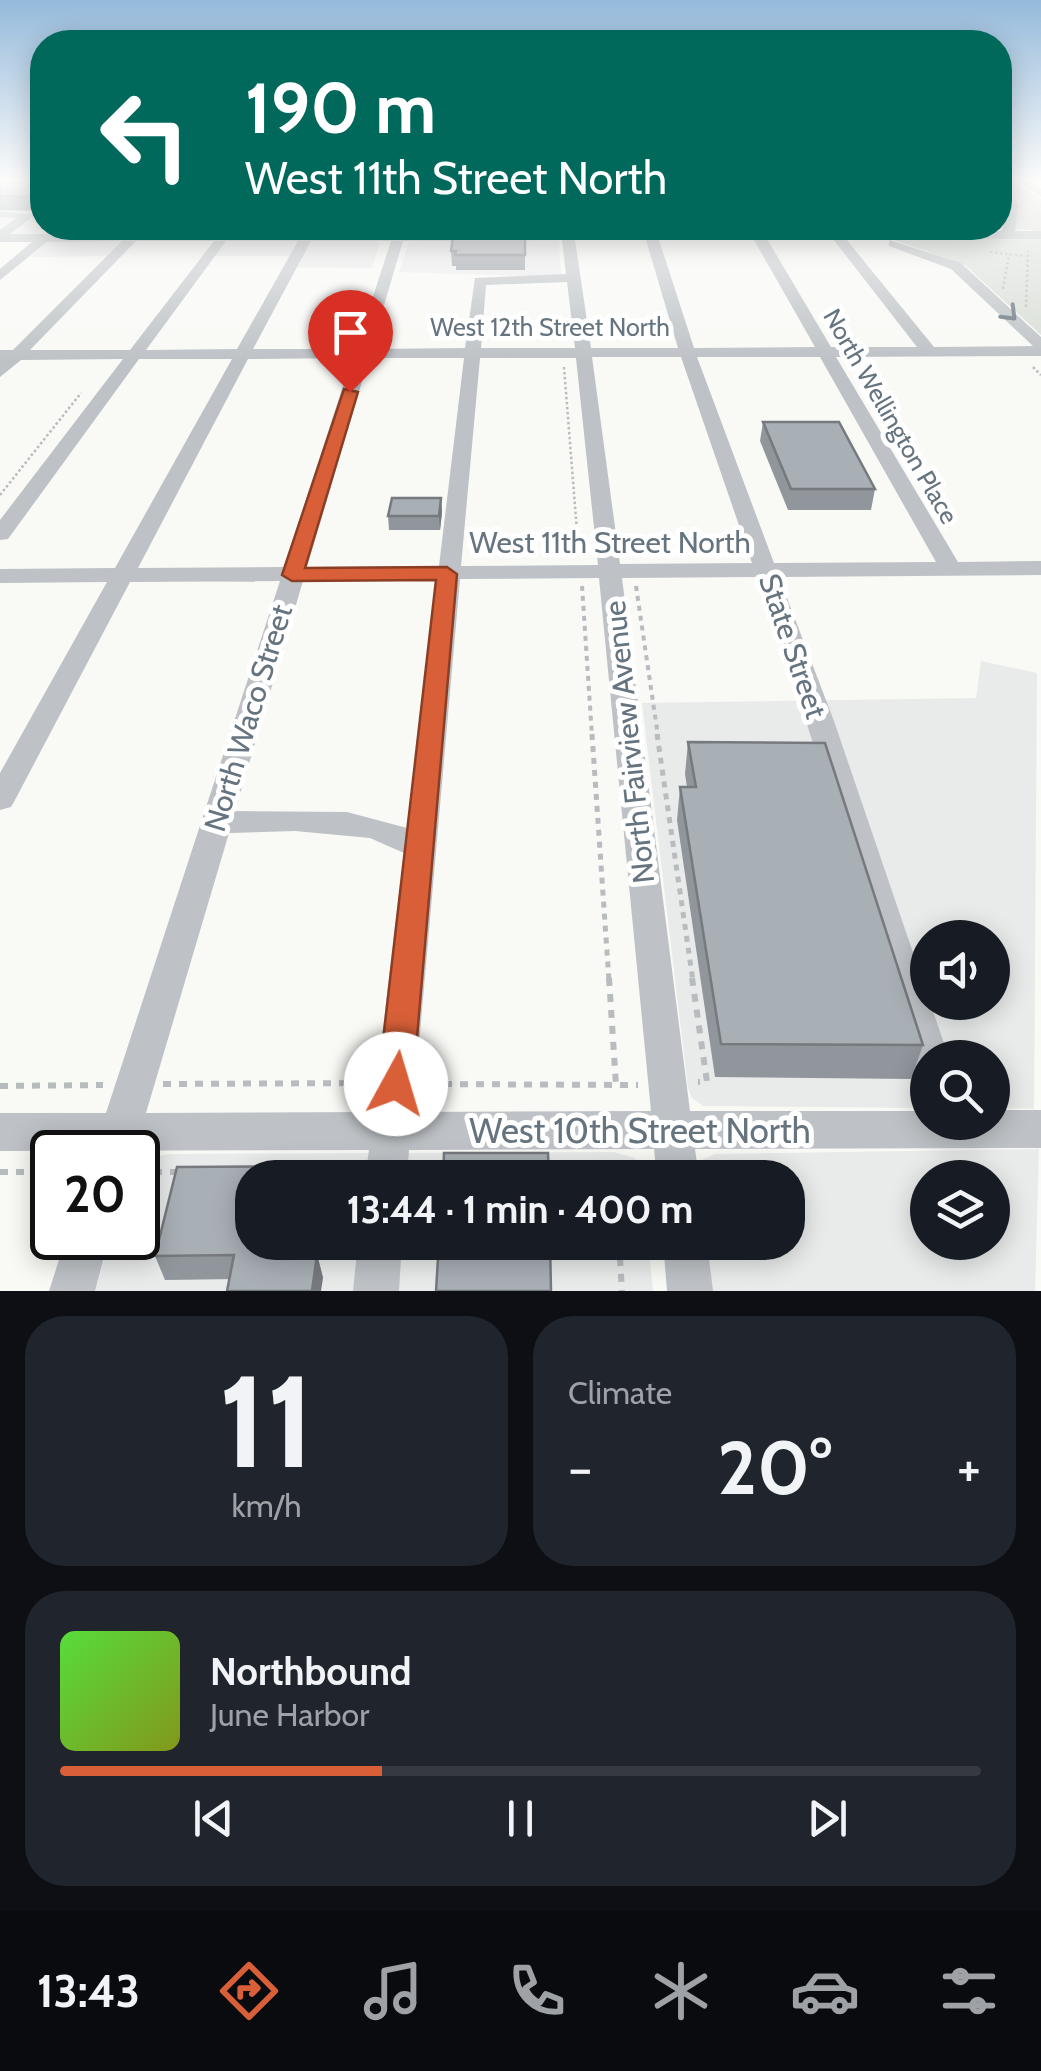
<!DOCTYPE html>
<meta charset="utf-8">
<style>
body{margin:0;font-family:Cabin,sans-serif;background:#20242c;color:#f1f3f6;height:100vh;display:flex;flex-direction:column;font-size:38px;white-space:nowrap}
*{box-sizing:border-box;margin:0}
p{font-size:32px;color:#9ea1a6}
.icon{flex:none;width:55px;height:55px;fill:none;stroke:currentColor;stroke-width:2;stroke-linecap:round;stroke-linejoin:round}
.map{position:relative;height:1291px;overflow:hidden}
.details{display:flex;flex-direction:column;gap:25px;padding:25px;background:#0d0f14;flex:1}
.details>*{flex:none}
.top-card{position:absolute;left:30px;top:30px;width:982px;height:210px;border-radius:40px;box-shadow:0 5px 25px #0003;background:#00695c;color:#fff;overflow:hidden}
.tools{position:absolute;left:910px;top:920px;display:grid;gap:20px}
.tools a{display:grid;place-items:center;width:100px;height:100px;border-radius:50%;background:#171b24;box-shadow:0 5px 25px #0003;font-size:50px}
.speed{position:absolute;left:30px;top:1130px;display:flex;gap:20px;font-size:50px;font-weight:700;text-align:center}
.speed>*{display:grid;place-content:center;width:130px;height:130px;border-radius:50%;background:#171b24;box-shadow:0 5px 25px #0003;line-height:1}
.speed .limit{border:5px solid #111;border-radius:15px;background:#fff;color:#111}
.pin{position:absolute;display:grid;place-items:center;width:85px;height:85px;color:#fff;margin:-102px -42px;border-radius:50% 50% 50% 0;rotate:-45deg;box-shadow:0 0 10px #0007}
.pin .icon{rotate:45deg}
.me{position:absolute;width:110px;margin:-55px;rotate:6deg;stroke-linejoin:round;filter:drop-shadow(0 0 8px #0008)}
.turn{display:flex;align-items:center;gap:35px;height:210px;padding:0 50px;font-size:45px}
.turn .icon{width:130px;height:130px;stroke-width:2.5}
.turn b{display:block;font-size:70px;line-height:85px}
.big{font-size:75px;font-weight:700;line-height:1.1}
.details .card{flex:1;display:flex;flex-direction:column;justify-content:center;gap:15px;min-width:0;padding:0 35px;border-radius:40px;background:#20242c}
.details .dial{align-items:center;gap:0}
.dial b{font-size:130px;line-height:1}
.song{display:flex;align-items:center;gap:30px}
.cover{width:120px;height:120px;border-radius:15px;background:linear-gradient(135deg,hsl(110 70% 55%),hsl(70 70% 35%))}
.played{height:10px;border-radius:5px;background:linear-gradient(90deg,#d85f37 35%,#363941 35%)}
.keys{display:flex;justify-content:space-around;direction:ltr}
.heat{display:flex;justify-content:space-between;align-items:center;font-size:55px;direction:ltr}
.details .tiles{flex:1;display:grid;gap:25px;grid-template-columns:1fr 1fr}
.card:last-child{grid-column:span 2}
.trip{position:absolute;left:235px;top:1160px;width:570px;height:100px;border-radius:40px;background:#171b24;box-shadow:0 5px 25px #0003;font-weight:700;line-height:100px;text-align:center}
.dock{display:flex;height:160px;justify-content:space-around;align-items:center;background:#090b0e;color:#9ea1a6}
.dock .icon{width:70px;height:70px}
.dock .on{color:#d85f37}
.dock b{font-size:45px;color:#f1f3f6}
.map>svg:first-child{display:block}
.built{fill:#e9ebea;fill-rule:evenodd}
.green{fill:#d8ddd6}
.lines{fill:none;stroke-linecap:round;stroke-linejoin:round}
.path-far3{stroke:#b9bcbf;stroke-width:2.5;stroke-dasharray:2.5 2.5;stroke-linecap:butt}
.path-far2{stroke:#b9bcbf;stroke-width:4;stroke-dasharray:5 5;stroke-linecap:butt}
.path-far1{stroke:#b9bcbf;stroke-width:5;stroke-dasharray:6 6;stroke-linecap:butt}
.path{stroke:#b9bcbf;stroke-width:6;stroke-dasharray:8 8;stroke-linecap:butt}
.minor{fill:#bec2c6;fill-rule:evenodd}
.wall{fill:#90969c}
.shaded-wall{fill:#767a7f}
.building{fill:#a8afb5;stroke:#767a7f;stroke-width:2.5}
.oneway{stroke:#66747f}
.route{fill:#d85f37;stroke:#8c3e24;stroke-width:2.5}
.labels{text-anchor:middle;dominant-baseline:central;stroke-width:10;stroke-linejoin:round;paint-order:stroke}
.far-street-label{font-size:25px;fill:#66747f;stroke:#fff}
.street-label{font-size:30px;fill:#66747f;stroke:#fff}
.near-street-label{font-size:35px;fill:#66747f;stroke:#fff}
</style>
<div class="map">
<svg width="1041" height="1291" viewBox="0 0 1041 1291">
<rect width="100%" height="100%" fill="#f9f9f6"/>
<path class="built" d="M0,181H42V228H142L129,233L0,234Z
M164,228H385L373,231L160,233Z
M555,239L559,242L561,277L399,272L409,242L413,241Z
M126,240L110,256L29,257L50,241Z
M230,240L379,241L380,242L372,268L286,267L292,256H213L223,242Z
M981,661L1037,673L1034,1109L993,1108L992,1058H928L927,1108L703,1106L692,1098L688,1088L642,703L976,698ZM928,938H992V1002H928Z
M1039,1149L1035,1291H708L702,1243L788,1242V1178H694L699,1161L715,1154ZM928,1178H992V1242H928Z
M614,1152L635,1158L641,1177L252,1178V1242L648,1243L653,1291H95L110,1238H138V1165L144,1158L170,1154Z"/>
<path class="green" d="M1000,181H1013L1041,199V231L1013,229L1015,205L1000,193Z
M1041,238V335L965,265L895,240Z"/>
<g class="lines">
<path class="path-far3" d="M990,252L1025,256
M1003,289L1009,254
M1026,307L1028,251
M564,367L578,544
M1033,367L1041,375
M0,495L81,393"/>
<path class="path-far2" d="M578,542L579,557
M582,586L592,736
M636,586L658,736"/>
<path class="path-far1" d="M592,734L609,981
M657,734L693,981"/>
<path class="path" d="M609,978L616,1085
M692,978L707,1082H698
M163,1084L368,1083
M428,1084L638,1085
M0,1086L103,1085
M547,1169H632
M417,1170H448
M312,1171L358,1170
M0,1172H52
M138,1172H178
M619,1242L622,1291"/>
<path class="minor" d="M1017,181H1029L1041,189V197Z
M1000,193L1018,205L1015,231H1041V239H846L934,347L1033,346L951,269L889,246V240L961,263L1041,337V356L836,357L958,562L1041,561V575L779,577L834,721L949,1058H928V1074L917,1070L911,1058L806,721L757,577L622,578L690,1111H928V1122H992V1110H1041V1148L695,1149L699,1178H657L654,1149L409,1150L407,1178H365L369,1150L0,1151V1113H106L280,581L130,582L15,800L11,807L0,810V773L107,582L0,583V569L115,568L232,359H139L8,539L0,540V520L123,359L21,360L0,377V350H13L122,241L47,242L0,280V269L32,242H0V230L17,218L0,217V211L35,215L10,234L393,233L395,228H407L406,233L644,232L643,228H655L656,232L1002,231L1006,206L1000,201ZM767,239H833L917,347H831ZM562,240L566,274L475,278L465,348L371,349L403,241ZM575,240H646L678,348H591ZM659,240H754L815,347L694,348ZM136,241H214L130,350H30ZM226,241H298L237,349L146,350ZM311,241H391L356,349H253ZM567,282L575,348H481L486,285ZM592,357H681L752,563L620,564ZM697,357H820L936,562L774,563ZM352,358L284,567L138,568L248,359ZM369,358H464L439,566L307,567ZM480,358H576L598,565L461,566ZM599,578L651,1111L413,1112L460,579ZM437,579L407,828L347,812L235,811L303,581ZM295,831L370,838L404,853L373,1112L146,1113L229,833Z
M66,1238H109L95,1291H49Z
M358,1242H402L399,1291H353Z
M663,1242H707L713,1291H667Z"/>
</g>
<path class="wall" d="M0,181H42V211L0,210Z
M457,228H500V229H457Z
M501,238H525V270H456V266H452L451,251Z
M763,422L875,489L871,510H788L760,441Z
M441,498L442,512L440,530H389L388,516Z
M688,742L923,1045L911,1079L715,1077L677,820L680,787H687L685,774Z
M317,1254L323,1278L165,1280L155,1256Z"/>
<path class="shaded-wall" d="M441,498L442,512L440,530L439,516Z
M304,1242H313L308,1279L302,1254Z
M317,1254L323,1278L321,1291H312Z"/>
<path class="building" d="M0,181H42V197L0,196Z
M454,230H499L501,238H525V255H455L456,251H451Z
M763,422H839L875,489H791Z
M392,498H441L439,516H388Z
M688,742L825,743L923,1045L721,1044L680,787H696Z
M444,1153H548L549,1178H443Z
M315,1166L313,1178H252V1242H304L302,1254H317L312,1291H227L234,1255L155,1256L177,1167Z
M439,1242H550L551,1291H436Z"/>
<defs><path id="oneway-chevron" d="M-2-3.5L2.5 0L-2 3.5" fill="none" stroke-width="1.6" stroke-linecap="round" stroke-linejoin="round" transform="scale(2.5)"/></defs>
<use class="oneway" href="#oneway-chevron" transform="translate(1010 314) rotate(45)"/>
<linearGradient id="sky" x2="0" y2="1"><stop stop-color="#95badb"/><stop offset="0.5" stop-color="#fcfcfb"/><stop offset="1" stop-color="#fcfcfb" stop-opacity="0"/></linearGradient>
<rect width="1041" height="361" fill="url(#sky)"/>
<path class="route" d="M344,389L358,392L305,568L447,567L457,574L413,1084L408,1095L396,1099L383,1095L378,1084L436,580L292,581L282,575Z"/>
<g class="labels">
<g class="far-street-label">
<text x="550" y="327">West 12th Street North</text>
<text transform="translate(891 416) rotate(60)">North Wellington Place</text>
</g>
<g class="street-label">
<text x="610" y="542">West 11th Street North</text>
<text transform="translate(793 646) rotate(71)">State Street</text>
<text transform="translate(248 718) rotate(-73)">North Waco Street</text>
<text transform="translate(629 742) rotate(-96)">North Fairview Avenue</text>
</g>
<g class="near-street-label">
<text x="640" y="1130">West 10th Street North</text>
</g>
</g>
</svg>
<div class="tools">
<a><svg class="icon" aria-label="sound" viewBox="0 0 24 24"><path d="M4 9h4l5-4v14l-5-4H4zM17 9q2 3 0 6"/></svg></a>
<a><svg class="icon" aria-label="search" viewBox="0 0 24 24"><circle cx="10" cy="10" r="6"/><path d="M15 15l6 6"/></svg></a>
<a><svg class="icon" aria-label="layers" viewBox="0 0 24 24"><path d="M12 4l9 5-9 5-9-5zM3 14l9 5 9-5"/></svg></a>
</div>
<div class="speed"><div class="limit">20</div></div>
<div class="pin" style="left:350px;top:392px;background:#d93025"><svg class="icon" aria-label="arrive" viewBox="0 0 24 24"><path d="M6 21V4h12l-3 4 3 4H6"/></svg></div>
<svg class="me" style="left:396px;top:1084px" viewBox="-20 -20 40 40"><circle r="19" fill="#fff"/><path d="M0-13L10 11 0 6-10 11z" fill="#d85f37"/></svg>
<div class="trip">13:44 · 1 min · 400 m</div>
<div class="top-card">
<div class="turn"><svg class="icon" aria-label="left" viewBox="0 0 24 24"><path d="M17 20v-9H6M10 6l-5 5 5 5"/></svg><div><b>190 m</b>West 11th Street North</div></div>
</div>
</div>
<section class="details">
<div class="tiles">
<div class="card dial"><b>11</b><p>km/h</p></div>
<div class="card"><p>Climate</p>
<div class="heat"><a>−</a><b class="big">20°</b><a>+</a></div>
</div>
<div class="card">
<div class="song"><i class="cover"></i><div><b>Northbound</b><p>June Harbor</p></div></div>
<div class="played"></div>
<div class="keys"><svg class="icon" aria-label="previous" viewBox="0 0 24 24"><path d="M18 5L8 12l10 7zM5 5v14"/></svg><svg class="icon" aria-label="pause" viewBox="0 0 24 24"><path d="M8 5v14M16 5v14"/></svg><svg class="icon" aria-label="next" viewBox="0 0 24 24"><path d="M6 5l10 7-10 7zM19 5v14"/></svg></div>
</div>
</div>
</section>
<nav class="dock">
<b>13:43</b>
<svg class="icon on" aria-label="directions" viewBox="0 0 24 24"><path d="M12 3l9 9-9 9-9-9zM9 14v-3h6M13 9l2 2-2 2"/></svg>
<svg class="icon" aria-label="music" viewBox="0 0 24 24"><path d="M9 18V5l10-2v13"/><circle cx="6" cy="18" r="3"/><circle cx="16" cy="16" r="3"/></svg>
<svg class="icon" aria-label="phone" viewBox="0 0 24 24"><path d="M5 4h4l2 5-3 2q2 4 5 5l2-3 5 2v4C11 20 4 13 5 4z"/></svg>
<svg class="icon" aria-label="climate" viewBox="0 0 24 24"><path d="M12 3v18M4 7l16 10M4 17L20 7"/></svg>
<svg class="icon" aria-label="car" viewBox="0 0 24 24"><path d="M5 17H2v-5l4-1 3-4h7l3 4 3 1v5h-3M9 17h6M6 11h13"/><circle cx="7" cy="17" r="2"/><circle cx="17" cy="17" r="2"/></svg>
<svg class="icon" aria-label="filters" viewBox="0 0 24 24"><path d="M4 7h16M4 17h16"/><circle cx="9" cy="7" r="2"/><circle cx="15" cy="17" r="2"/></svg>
</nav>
